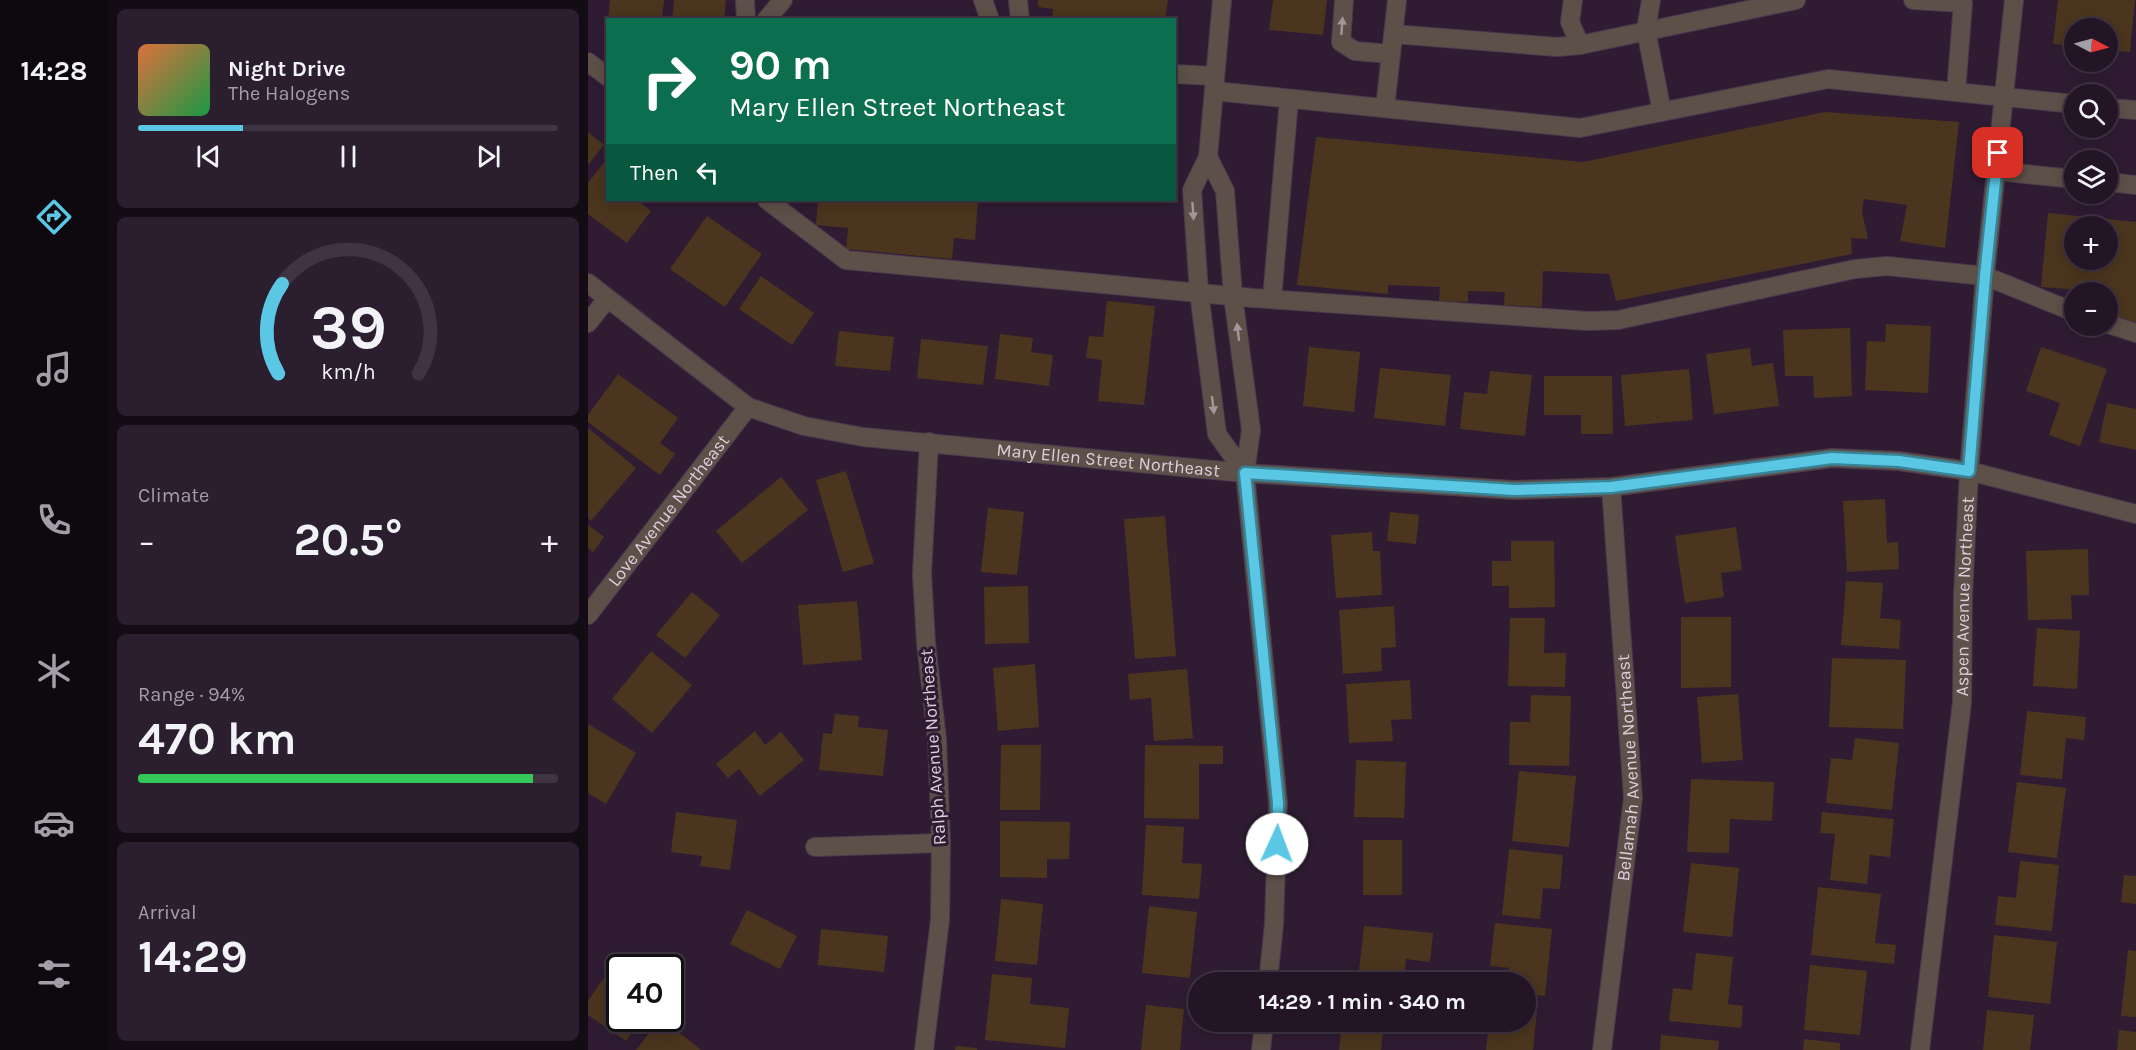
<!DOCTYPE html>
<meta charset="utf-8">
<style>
body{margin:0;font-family:Karla,sans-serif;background:#2b1e2e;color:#f1f3f6;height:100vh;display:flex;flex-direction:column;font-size:22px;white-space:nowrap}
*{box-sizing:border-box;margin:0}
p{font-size:20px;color:#a39fa7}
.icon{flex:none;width:33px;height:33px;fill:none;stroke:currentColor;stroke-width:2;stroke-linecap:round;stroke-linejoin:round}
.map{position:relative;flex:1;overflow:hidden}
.side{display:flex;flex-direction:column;gap:9px;padding:9px;background:#130c15;width:480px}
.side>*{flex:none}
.banner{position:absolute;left:18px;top:18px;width:570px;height:183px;border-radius:0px;box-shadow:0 3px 15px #0003,0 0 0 2px #403443;background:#0b6e4f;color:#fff;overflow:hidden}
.needle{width:39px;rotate:96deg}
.controls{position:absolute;left:1476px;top:18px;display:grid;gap:12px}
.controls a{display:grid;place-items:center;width:54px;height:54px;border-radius:50%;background:#231526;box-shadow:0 3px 15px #0003,0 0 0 2px #403443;font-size:30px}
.speed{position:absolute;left:18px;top:954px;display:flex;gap:12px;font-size:30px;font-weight:700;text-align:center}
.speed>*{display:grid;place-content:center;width:78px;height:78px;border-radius:50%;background:#231526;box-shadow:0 3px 15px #0003,0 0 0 2px #403443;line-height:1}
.speed .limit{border:3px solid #111;border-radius:9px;background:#fff;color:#111}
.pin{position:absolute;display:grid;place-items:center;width:51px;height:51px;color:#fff;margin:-26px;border-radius:12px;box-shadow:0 3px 9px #0006}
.me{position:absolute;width:66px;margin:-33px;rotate:2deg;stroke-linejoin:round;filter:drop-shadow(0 0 4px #0008)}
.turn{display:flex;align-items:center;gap:21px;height:126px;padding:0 24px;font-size:27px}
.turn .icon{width:78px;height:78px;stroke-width:2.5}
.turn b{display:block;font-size:42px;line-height:51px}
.then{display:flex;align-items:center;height:57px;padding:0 24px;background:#0003;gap:12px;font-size:22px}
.big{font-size:45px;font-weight:700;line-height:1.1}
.side .card{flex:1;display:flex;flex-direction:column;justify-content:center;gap:9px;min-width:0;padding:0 21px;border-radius:9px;background:#2b1e2e}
.side .dial{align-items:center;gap:0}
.dial svg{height:156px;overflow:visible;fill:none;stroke:#403443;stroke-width:7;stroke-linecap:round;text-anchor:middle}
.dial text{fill:#f1f3f6;stroke:none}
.song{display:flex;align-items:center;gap:18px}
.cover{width:72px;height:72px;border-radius:9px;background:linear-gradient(135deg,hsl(20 70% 55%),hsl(140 70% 35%))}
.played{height:6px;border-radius:3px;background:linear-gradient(90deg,#5ac8e5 25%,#403443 25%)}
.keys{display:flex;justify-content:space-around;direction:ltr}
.heat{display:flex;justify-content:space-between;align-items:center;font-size:33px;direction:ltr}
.charge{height:9px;border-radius:4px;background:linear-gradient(90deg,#34c759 94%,#403443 0)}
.trip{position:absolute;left:600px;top:972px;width:348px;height:60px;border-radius:30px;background:#231526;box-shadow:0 3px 15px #0003,0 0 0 2px #403443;font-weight:700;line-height:60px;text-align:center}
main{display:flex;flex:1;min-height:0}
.menu{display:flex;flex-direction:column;width:108px;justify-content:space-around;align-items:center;background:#0e080f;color:#a39fa7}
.menu .icon{width:42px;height:42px}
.menu .on{color:#5ac8e5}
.menu b{font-size:27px;color:#f1f3f6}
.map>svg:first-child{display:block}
.building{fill:#4b351e;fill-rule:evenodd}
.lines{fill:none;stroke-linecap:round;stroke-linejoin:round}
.minor-casing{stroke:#4b394e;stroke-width:20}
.minor{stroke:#5d5048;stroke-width:18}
.oneway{fill:#a2969a}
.route-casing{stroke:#3a8295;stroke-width:15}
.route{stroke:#5ac8e5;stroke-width:10}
.labels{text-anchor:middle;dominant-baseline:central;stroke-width:6;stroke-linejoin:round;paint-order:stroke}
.street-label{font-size:18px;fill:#dbcfdd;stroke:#2f1c33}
</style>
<main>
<nav class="menu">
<b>14:28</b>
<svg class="icon on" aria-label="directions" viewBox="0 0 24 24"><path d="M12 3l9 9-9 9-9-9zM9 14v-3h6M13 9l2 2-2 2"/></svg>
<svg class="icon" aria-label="music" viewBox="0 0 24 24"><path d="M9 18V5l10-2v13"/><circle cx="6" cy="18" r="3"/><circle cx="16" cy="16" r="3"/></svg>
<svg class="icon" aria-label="phone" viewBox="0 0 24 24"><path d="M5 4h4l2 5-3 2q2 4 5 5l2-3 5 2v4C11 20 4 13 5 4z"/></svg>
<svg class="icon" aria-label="climate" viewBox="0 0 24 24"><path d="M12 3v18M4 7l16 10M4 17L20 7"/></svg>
<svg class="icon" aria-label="car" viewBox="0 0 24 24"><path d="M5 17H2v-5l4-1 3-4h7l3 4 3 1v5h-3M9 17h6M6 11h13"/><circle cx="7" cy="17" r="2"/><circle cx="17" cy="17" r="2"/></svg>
<svg class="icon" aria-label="filters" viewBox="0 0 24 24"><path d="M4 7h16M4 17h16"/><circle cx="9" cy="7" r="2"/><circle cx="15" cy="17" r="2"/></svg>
</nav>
<section class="side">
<div class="card">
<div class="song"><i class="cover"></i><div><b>Night Drive</b><p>The Halogens</p></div></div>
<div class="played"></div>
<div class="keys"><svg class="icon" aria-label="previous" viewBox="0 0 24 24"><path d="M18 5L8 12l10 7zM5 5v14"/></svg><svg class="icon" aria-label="pause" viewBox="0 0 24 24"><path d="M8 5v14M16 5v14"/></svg><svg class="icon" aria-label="next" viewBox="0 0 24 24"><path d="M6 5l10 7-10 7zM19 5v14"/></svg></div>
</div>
<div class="card dial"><svg viewBox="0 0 100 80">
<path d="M14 69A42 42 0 1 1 86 69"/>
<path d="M14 69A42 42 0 0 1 16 23" stroke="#5ac8e5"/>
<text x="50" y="56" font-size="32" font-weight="700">39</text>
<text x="50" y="72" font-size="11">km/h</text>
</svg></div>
<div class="card"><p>Climate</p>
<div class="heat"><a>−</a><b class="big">20.5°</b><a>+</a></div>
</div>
<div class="card"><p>Range · 94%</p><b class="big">470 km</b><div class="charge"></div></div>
<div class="card"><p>Arrival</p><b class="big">14:29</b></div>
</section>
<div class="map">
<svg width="1548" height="1050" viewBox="0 0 1548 1050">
<rect width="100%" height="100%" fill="#2f1c33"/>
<path class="building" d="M22,0H76L74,20H20Z
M86,0H138L136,20H84Z
M450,0H580L577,20H464L465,9L450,7Z
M685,0H739L735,35L681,30Z
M1470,0H1547L1542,52L1520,50V28H1486V46L1465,44Z
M1237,112L1371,122L1357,248L1312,241L1319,205L1276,199L1274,212L1280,239L1263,238L1264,254L1028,301L1021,274L955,271L954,307L916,305L917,292L880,291V302L851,301L852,287L800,285V294L709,285L728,137L995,162Z
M0,132L16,145L0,165Z
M20,157V200H49L63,211L39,243L0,214V183Z
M230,200H390L387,240L366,238L364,259L258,249L260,228L228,225Z
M1460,213L1548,222V322L1520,319V292L1453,287ZM1486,226H1520V260H1486Z
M119,216L174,254L137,307L82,269Z
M173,276L226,313L204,345L151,309Z
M519,301L567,306L556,405L510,401L514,360L498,358L501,336L515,337Z
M1298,324L1343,326L1340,393L1277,390L1279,341L1297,342Z
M1262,328L1264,396L1226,398L1225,376H1197L1195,330Z
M251,331L306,337L302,371L247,366Z
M412,334L445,338L443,352L465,355L461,386L407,379Z
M333,339L400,346L395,385L329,378Z
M721,347L772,352L766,412L715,406Z
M1453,347L1519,369L1492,446L1461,435L1472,403L1438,391Z
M1162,348L1164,366L1185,363L1191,406L1126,414L1118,354Z
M792,368L863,375L857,426L786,418Z
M1101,369L1105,420L1037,426L1033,375Z
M902,371L944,375L937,436L872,429L876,392L899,394Z
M30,374L90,418L72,443L87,454L72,475L0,422V415Z
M956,376H1024L1025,434H993V415H956Z
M1519,403L1548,409V450L1511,442Z
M0,428L48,468L3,521L0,518Z
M258,471L286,563L255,572L228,480Z
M193,477L220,510L154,563L128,531Z
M1297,499L1299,543L1310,542L1311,569L1259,572L1255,501Z
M400,508L436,512L429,575L393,572Z
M802,512L831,515L828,544L799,541Z
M577,516L588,656L547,659L536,519Z
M0,525L16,537L5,552L0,548Z
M1148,527L1154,570L1133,573L1136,597L1097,603L1087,536Z
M784,532L785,551H792L794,595L748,598L743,535Z
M923,541H966L967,607L921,608V586H904V561H923Z
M1500,549L1501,595H1483L1484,619L1440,620L1438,551Z
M1258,581L1295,583L1292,618L1313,620L1311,649L1253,645Z
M440,586L441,643L397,644L396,587Z
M104,592L132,615L97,658L68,635Z
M269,601L274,660L215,665L210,605Z
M806,606L808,647L793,648L794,671L755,674L751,610Z
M1093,617H1143V687L1093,688Z
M922,618H957L956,653H978L977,687L920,686Z
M1449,628L1492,631L1489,689L1445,686Z
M63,651L104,685L64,733L24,699Z
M1244,658L1318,660L1315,729L1241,727Z
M447,664L451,727L410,731L405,668Z
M599,669L605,738L566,741L563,698L542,700L540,674Z
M822,680L824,719L803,720L805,741L761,743L758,684Z
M1150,694L1155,760L1114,763L1109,697Z
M943,695L983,696L981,766L921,765L922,722H942Z
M1439,711L1498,717L1496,740L1478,738L1474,779L1432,775Z
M247,714L271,716L270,727L300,730L295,776L231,770L235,733L244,734Z
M0,724L48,753L18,804L0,793Z
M167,731L177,745L193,732L216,760L172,796L151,769L140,778L128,764Z
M1267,738L1311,743L1304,810L1238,803L1243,758L1264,760Z
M413,745H453L452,810H412Z
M557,745L635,746V764H611V819L556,818Z
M768,760L818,762L816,818L766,817Z
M931,771L988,776L981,847L924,841Z
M1103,779L1186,782L1184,821L1142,819L1141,853L1099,852Z
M1429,782L1478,788L1469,858L1420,852Z
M88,812L149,820L142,870L112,866L114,856L83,852Z
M1234,812L1306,819L1302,857L1282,855L1279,884L1242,880L1247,834L1232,833Z
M412,821L482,822L481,859H459V878L412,877Z
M558,825L596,827L594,863L614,864L611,899L554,895Z
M775,840H814V895H775Z
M921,849L975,855L972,889L955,888L952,919L914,915Z
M1432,861L1471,865L1464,931L1407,925L1410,896L1428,898Z
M1103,863L1151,868L1144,937L1095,932Z
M1536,875L1548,876V904L1533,902Z
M1230,887L1293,894L1287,943L1308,945L1306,964L1223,955Z
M413,899L455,904L449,965L407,961Z
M561,906L609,912L602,978L554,973Z
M159,910L209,936L192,969L142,944Z
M907,923L964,929L957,996L938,994V982H919L921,968L902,966Z
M776,926L845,933L842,962L818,959L816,982L770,979Z
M233,929L300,936L296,972L230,965Z
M1406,935L1469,942L1462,1004L1400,997Z
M1540,950L1548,951V1017L1533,1016Z
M1108,953L1145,957L1140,1004L1155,1006L1153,1028L1081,1021L1085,988L1104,990Z
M1222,965L1279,971L1272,1035L1216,1030Z
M404,974L444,978L442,1004L481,1008L477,1048L397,1040Z
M15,979L32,990V1018H53L38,1041L0,1015V1001Z
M558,1005L596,1009L592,1050H553Z
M1399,1010L1446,1015L1442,1050H1395Z
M938,1011L949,1012L945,1050H898L901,1022H938Z
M73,1018L113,1050H48Z
M754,1022H796L793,1050H751Z
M1531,1030L1548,1032V1050H1529Z
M1073,1035L1131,1041L1130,1050H1072Z
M1216,1039L1252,1043V1050H1215Z
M368,1046L389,1048V1050H367Z"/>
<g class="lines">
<defs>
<g id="minor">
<path d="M157,0L158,20"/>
<path d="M395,0L402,20"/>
<path d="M430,0L432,20"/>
<path d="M634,0L620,157L604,190L611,292L629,434L657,473"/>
<path d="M756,0L753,42L767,51L802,54"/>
<path d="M985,0L982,22L992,45L1208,0"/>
<path d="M1063,0L1058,30L1074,112"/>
<path d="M1325,0L1375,3L1368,92"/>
<path d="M178,20L195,0"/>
<path d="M805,34L969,47L992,45"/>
<path d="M0,62L20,77"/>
<path d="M586,74L627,76"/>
<path d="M626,91L992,128L1240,79L1486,104"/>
<path d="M797,108L809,0"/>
<path d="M1520,108L1548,110"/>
<path d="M620,157L637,191L645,296L663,430L657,473L690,803L686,924L680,982"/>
<path d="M1408,171L1486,179"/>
<path d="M1520,182L1548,185"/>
<path d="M179,200L258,260L665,298L1000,321L1030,320L1267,269L1299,266L1397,276L1486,312"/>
<path id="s1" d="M0,283L160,407L216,426L275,437L657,473L926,490L1023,487L1244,458L1311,461L1381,471L1548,514"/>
<path d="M684,299L701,99"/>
<path d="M0,323L19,299"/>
<path d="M1520,324L1548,333"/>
<path id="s2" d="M0,615L160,407"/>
<path d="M227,847L353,843"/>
<path d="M336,1050L352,920L353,843L349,740L338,643L334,574L341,442"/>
<path d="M673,1050L676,1022"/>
<path id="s3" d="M1014,1050L1045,798L1023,487"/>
<path id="s4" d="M1332,1050L1374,702L1375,595L1381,471L1397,276L1426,0"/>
</g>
</defs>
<use href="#minor" class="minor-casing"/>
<use href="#minor" class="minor"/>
</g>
<defs><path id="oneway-solid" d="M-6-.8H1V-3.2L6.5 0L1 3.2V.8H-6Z" transform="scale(1.5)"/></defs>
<g class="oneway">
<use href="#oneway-solid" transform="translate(754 26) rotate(-86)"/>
<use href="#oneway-solid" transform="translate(605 211) rotate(86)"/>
<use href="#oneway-solid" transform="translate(650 332) rotate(-97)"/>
<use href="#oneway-solid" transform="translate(625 405) rotate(83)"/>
</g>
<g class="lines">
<defs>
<path id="route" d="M689,844L690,803L657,473L926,490L1023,487L1244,458L1311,461L1381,471L1397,276L1410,153"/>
</defs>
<use href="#route" class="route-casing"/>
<use href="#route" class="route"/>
</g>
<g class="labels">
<g class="street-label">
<text stroke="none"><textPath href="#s1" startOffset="568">Mary Ellen Street Northeast</textPath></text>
<text stroke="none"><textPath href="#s2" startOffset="132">Love Avenue Northeast</textPath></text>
<text stroke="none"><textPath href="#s4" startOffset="456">Aspen Avenue Northeast</textPath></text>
<text transform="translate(345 747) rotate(-94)">Ralph Avenue Northeast</text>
<text stroke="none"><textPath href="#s3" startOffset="284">Bellamah Avenue Northeast</textPath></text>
</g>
</g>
</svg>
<div class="controls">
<a><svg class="needle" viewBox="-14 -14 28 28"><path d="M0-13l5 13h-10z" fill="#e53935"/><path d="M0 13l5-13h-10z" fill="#a39fa7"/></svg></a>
<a><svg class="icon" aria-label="search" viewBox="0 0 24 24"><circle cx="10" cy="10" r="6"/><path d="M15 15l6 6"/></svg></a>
<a><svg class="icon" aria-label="layers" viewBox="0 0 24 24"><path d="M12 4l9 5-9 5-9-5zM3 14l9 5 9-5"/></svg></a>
<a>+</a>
<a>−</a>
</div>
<div class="speed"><div class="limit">40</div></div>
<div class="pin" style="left:1410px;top:153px;background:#d93025"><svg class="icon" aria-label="arrive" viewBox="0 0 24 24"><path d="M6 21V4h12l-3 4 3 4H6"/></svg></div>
<svg class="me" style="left:689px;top:844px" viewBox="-20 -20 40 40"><circle r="19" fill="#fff"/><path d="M0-13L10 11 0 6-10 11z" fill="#5ac8e5"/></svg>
<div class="trip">14:29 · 1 min · 340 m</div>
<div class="banner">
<div class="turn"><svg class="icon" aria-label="right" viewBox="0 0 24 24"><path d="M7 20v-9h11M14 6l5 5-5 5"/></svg><div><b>90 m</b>Mary Ellen Street Northeast</div></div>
<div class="then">Then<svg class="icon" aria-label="left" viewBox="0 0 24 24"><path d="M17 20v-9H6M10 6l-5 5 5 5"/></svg></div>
</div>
</div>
</main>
